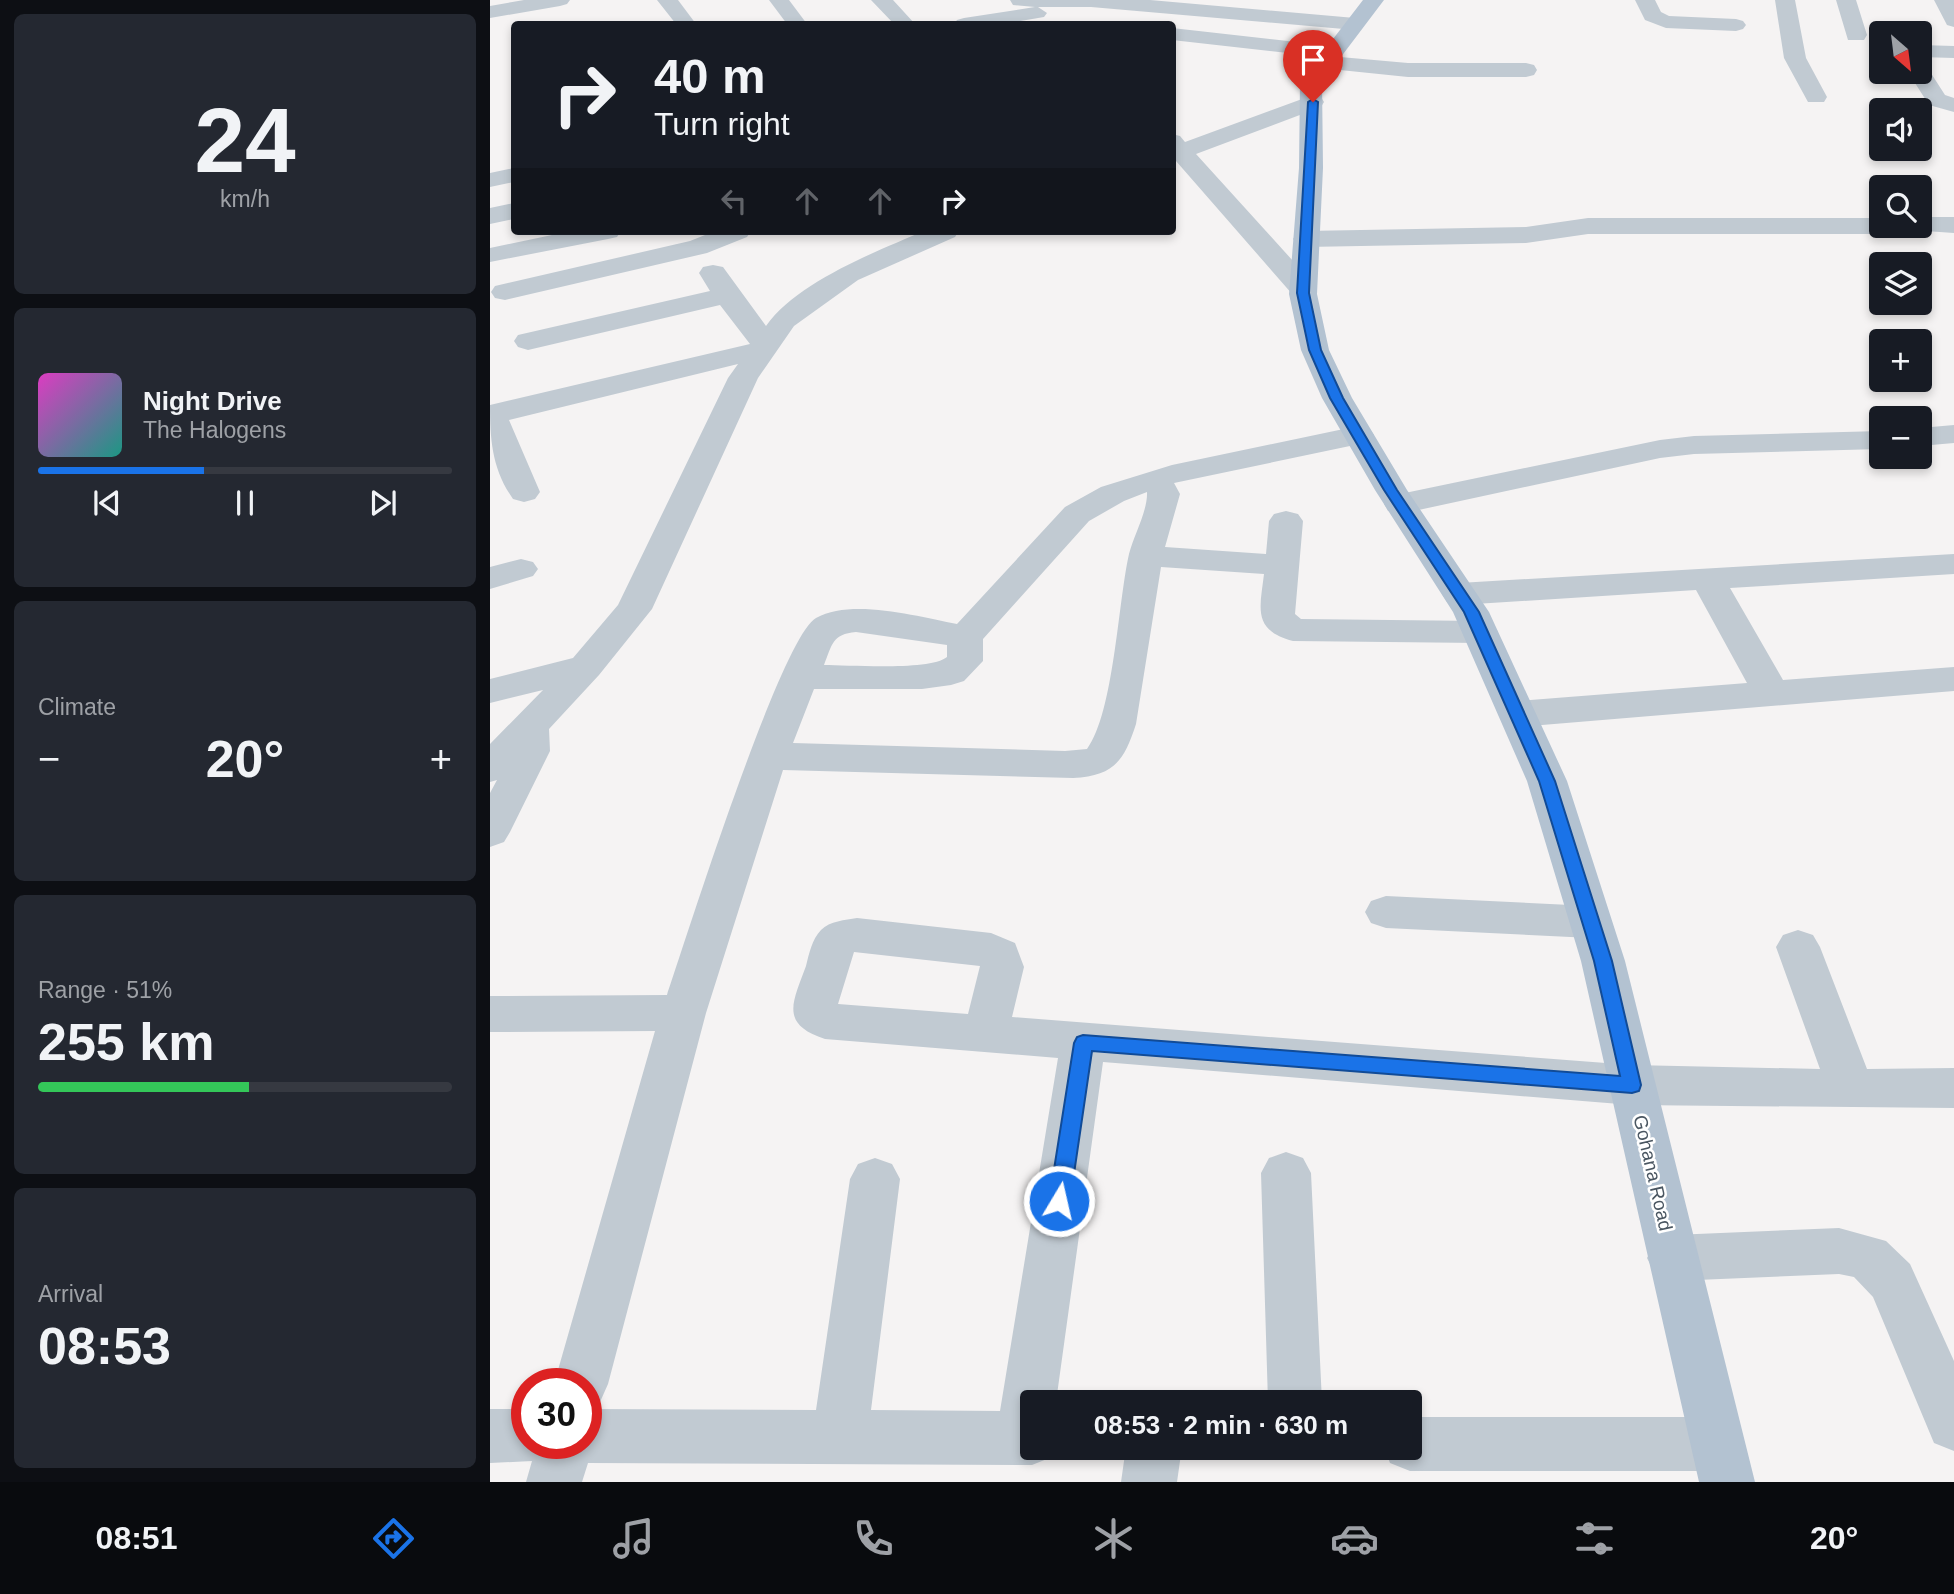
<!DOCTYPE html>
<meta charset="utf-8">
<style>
body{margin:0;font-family:Helvetica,sans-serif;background:#242831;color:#f1f3f6;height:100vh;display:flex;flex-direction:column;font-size:26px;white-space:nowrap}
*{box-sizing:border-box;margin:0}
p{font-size:23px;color:#9ea1a6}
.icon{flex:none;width:38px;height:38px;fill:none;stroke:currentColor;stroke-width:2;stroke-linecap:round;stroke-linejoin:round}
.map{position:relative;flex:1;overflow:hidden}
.sheet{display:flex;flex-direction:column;gap:14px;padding:14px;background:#0d0f14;width:490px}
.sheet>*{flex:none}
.banner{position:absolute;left:21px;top:21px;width:665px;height:214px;border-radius:7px;box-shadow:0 4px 10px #0003;background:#171b24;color:#f1f3f6;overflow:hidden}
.needle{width:46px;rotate:152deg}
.controls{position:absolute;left:1379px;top:21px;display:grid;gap:14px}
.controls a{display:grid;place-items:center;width:63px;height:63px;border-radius:7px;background:#171b24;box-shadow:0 4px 10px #0003;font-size:35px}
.speed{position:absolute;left:21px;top:1368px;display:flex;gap:14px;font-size:35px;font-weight:700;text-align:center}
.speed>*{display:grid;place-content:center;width:91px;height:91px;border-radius:50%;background:#171b24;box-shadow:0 4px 10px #0003;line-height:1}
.speed .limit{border:10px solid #d22;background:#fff;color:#111}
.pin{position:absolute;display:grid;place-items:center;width:60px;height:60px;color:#fff;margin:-72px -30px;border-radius:50% 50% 50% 0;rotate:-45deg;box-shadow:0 0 7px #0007}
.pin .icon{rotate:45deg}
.me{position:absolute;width:77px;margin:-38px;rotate:9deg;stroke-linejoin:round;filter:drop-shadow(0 0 5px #0008)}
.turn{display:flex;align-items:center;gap:24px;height:147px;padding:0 28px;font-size:32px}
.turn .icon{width:91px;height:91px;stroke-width:2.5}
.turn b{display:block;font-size:49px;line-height:60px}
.lanes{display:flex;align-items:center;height:66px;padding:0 28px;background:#0003;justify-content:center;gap:35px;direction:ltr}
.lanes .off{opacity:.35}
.big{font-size:52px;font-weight:700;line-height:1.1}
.sheet .tile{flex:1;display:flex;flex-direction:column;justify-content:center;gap:10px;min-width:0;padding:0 24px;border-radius:10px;background:#242831}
.sheet .dial{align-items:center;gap:0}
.dial b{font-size:91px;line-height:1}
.song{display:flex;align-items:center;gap:21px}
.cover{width:84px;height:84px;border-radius:10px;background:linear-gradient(135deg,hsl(310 70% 55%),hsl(170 70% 35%))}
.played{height:7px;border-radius:4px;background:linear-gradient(90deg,#1a73e8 40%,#363941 40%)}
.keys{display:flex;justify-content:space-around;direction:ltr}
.heat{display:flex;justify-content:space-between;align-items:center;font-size:38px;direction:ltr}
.charge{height:10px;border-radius:5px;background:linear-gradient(90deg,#34c759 51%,#363941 0)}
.trip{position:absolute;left:530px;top:1390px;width:402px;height:70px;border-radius:7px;background:#171b24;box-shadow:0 4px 10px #0003;font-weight:700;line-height:70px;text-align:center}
.tab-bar{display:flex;height:112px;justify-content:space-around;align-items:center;background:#090b0e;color:#9ea1a6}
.tab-bar .icon{width:49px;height:49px}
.tab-bar .active{color:#1a73e8}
.tab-bar b{font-size:32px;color:#f1f3f6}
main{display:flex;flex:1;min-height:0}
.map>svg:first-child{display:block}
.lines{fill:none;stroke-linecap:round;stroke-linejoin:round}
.minor{fill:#c1cad2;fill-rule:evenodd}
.major{fill:#b3c2d1;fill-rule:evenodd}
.route{fill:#1a73e8;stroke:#114b97;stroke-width:2}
.labels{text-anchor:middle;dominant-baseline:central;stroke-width:5;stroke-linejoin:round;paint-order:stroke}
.street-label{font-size:19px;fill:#4a5661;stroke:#fff}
</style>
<main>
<section class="sheet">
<div class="tile dial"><b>24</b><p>km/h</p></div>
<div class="tile">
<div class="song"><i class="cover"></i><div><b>Night Drive</b><p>The Halogens</p></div></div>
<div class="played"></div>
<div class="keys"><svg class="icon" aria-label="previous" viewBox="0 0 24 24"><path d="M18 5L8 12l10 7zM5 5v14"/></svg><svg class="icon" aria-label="pause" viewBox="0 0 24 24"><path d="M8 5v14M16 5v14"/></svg><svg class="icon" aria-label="next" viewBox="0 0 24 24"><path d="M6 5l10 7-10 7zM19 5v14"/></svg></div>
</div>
<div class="tile"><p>Climate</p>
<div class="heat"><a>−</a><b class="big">20°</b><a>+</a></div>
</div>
<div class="tile"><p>Range · 51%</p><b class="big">255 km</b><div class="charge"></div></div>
<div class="tile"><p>Arrival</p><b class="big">08:53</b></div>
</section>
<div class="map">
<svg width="1464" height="1482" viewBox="0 0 1464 1482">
<rect width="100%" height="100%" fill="#f5f3f3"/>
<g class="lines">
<path class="minor" d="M34,0H80L77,4L70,6L0,18V6Z
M167,0H188L206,24H186Z
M279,0H299L317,24H297Z
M381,0H403L425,24H404Z
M520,0H660L865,18L872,20L875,24L872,28L865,30L601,7H548L557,13L554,17L512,24H464L467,20L474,18L545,7L523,5Z
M1145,0H1165L1171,12L1179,16L1246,19L1253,21L1256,25L1253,29L1246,31L1176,28L1155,20Z
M1285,0H1305L1316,58L1337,97L1334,102H1318L1294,58Z
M1346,0H1366L1377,35L1374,40H1358Z
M1444,0H1464V27L1457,25Z
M682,28L842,46L850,47L853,52L850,57L918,63H1036L1044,65L1047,70L1044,75L1036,77H918L850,70L842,68L839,63L842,58L682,40Z
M1430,45L1464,46V58L1430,57Z
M1430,66L1437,67L1455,95L1464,98V112L1439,105L1418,72H1430Z
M823,95L831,97L834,102L831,107L706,154L823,283L827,289L823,295L813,297L803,295L686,161L682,162V134L690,136L695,142Z
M24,168V182L0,187V173Z
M24,203V219L0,224V208Z
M1430,217H1464V233L1421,230L1418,226H1430Z
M1098,218H1391V226H1404L1400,231L1391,234H1098L1036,243L816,247L807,245L803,239L807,233L816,231L1036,227Z
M81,231H131L127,237L118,239L0,262V248Z
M225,231H261L257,237L217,253L15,300L5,298L1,292L5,286L200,241Z
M434,231H469L465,237L368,280L304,326L268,378L162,609L109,675L59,729L60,751L20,832L14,842L0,847V793L7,780L0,782V744L53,690L0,703V679L83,658L128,605L238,378L248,364L19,420L50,492L45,499L34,502L23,499C2,469 0,440 0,405L260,344L230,305L38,350L28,347L24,341L28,335L220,291L209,273L213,267L223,265L233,267L276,326C307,282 385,252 434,231Z
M1464,425V443L1430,446V428Z
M868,426L879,428L884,435L879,442L684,483L690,494L675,547L776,554L779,521L784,514L796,511L808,514L813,521L805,614L811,619L990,621L1003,624L1008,632L1003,640L990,643L803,641C762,630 770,608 774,574L671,567L646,724C634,761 624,776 583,778L293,770L216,1013L118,1384L110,1402L96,1408V1384H64L165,1031L0,1032V996L177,995C196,939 291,637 326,618C363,598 428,617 467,624L575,507L611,487L682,465ZM657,492C658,510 644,535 639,554C628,602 624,712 597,749L575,751L303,743L324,689H432L461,685L474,681L493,661V639L599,521L634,501ZM366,632L457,645V657C440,671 359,665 334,665C342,645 342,634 366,632Z
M1391,431V449L1204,454L1170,458L910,514L898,511L894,504L898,497L910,494L1170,440L1204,436Z
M1464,554V574L1240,588L1293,680L1464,667V691L1027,727L1014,723L1008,714L1014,705L1027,701L1257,683L1206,590L969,605L957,602L952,594L957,586L969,583Z
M31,559L43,562L48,569L43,576L0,589V567Z
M896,896L1101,906L1116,910L1122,922L1116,934L1101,938L896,928L881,923L875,912L881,901Z
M367,918L501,933L525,943L534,967L522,1017L1142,1065L1330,1069L1286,947L1293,935L1308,930L1323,935L1330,947L1377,1069L1464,1068V1108L1142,1105L613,1062L566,1402H542V1447H566L562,1457L542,1465L98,1463L92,1482H36L42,1461L0,1463V1409H37V1444H96V1409L326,1410L360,1179L368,1164L385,1158L402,1164L410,1179L381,1410L510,1411L568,1058L335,1039C289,1024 303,1002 316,966C319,954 322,939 331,930C340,921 355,920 367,918ZM364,952L490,966L478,1014L348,1004Z
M796,1152L813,1158L821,1173L832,1402H778L771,1173L779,1158Z
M1349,1228L1396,1241L1420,1264L1464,1361V1451L1444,1443L1383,1297L1364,1277L1349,1274L1183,1281L1165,1274L1157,1258L1165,1242L1183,1235Z
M920,1417H1227L1247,1425L1255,1444L1247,1463L1227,1471H920L900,1463L894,1447H920Z
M636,1447H692L687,1482H631Z"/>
<path class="major" d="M873,0H894L832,82L833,168L827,294L839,350L862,398L917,490L999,612L1077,781L1135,961L1265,1482H1209L1091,961L1037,781L963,612L885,490L832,398L811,350L799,294L809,168L810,82Z"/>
</g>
<path class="route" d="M823,99L828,102L819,293L831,350L853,398L907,490L989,612L1065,781L1122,961L1151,1085L1149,1091L1142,1093L602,1051L580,1201L577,1207L569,1210L562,1207L559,1201L584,1043L587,1037L593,1035L1130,1076L1104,961L1049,781L974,612L894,490L840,398L819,350L807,293L818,102Z"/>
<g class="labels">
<g class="street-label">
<text transform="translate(1163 1173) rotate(77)">Gohana Road</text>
</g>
</g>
</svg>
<div class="controls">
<a><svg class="needle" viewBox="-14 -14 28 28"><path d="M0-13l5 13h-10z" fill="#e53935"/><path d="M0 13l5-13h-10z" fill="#9ea1a6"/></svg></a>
<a><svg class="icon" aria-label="sound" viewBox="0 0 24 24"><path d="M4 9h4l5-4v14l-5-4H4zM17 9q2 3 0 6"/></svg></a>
<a><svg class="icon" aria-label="search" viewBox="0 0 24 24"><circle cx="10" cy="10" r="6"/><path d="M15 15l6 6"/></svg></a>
<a><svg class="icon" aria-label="layers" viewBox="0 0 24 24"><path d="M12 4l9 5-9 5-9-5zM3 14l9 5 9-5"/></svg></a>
<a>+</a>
<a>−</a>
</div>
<div class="speed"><div class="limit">30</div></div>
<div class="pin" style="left:823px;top:102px;background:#d93025"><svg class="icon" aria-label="arrive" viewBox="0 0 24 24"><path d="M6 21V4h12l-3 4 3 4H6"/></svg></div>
<svg class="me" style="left:569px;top:1201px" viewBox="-20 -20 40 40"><circle r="17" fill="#1a73e8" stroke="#fff" stroke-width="3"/><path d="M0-11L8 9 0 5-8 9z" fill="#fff"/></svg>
<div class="trip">08:53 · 2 min · 630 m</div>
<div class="banner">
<div class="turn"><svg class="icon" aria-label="right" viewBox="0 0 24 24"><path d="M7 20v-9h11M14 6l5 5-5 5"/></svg><div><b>40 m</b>Turn right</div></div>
<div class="lanes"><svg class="icon off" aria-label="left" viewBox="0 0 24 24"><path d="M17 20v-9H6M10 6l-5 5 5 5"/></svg><svg class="icon off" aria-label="ahead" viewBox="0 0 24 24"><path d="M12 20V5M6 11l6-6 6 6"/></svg><svg class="icon off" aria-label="ahead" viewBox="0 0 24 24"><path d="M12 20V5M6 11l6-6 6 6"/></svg><svg class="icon" aria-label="right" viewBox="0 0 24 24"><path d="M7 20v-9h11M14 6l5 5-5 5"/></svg></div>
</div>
</div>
</main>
<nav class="tab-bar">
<b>08:51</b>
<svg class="icon active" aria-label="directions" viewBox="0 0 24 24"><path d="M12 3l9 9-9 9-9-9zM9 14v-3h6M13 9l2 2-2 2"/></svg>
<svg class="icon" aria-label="music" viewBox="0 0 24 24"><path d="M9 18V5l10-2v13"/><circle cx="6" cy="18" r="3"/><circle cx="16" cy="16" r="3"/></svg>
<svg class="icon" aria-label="phone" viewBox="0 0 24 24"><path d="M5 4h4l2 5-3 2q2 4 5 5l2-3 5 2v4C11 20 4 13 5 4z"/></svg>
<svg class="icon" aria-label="climate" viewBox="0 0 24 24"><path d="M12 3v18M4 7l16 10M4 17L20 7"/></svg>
<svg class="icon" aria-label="car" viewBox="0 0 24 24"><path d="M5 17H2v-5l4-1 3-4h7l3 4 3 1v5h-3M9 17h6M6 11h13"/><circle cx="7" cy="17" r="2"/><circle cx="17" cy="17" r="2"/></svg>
<svg class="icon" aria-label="filters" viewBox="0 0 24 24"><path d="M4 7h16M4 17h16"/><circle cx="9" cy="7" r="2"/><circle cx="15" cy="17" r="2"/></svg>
<b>20°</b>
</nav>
